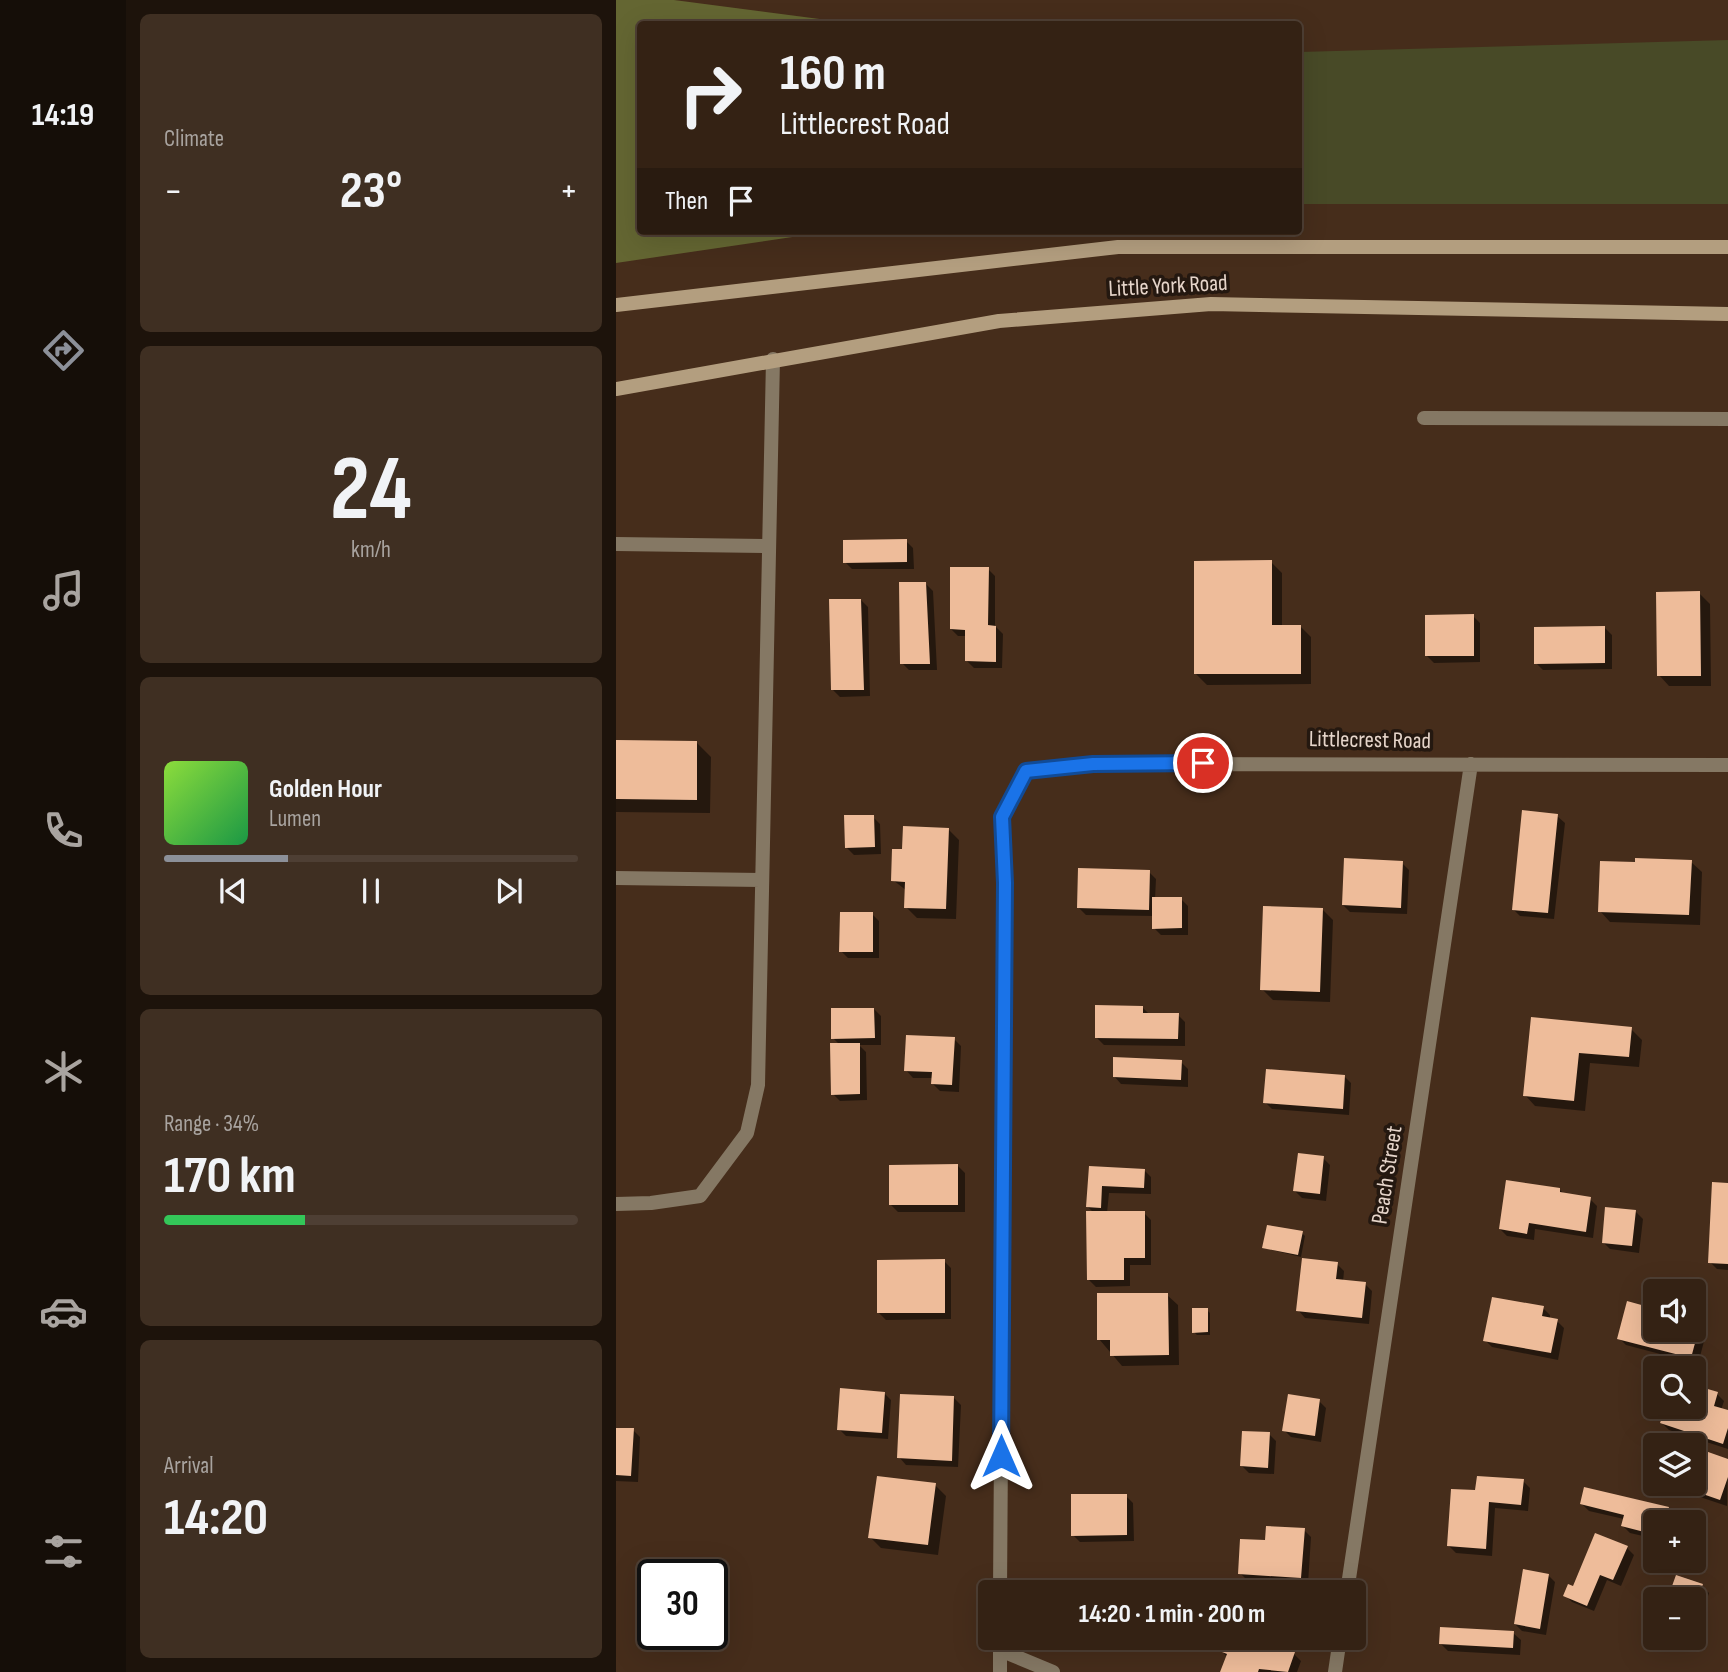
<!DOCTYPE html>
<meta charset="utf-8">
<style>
body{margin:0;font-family:"Sofia Sans Condensed",sans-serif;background:#3f2f22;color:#f1f3f6;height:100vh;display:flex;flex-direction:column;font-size:26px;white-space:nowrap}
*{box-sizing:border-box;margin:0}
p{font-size:23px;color:#a9a4a0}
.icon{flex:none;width:38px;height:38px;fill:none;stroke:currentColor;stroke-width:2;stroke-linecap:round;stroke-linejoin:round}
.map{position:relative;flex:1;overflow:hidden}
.details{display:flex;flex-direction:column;gap:14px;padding:14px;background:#1d130b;width:490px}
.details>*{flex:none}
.hud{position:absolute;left:21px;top:21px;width:665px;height:214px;border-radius:7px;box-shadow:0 7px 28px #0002,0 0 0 2px #4e3f34;background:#342214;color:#f1f3f6;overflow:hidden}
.fabs{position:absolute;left:1027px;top:1279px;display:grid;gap:14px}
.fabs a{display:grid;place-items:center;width:63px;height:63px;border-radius:7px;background:#342214;box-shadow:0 7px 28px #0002,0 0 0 2px #4e3f34;font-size:35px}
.speed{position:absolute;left:21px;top:1559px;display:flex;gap:14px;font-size:35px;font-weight:700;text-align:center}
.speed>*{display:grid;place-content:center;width:91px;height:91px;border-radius:50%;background:#342214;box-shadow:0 7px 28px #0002,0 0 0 2px #4e3f34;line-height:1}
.speed .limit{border:4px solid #111;border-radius:10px;background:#fff;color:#111}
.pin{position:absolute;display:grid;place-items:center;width:60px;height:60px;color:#fff;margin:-30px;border:4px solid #fff;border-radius:50%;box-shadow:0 2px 7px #0007}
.me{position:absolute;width:77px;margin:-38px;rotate:0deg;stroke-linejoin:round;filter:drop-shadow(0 0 5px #0008)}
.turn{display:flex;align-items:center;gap:24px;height:147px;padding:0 28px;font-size:32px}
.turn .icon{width:91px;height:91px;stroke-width:2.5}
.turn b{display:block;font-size:49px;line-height:60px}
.then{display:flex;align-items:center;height:66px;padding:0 28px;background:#0003;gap:14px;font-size:26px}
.big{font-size:52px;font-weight:700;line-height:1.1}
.details .card{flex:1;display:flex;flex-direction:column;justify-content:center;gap:10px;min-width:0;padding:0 24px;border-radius:10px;background:#3f2f22}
.details .dial{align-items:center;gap:0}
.dial b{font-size:91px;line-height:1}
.song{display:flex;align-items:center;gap:21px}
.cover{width:84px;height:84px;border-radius:10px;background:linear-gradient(135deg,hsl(90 70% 55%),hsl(140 70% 35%))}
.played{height:7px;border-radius:4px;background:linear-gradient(90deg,#8c9099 30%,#4e3f34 30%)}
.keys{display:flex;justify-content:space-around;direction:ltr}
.heat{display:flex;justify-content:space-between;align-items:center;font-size:38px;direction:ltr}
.charge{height:10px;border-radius:5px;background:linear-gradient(90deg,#34c759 34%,#4e3f34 0)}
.trip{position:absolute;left:362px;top:1580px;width:388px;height:70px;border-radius:7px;background:#342214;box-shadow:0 7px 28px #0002,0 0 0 2px #4e3f34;font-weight:700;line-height:70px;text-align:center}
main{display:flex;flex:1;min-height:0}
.tabs{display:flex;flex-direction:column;width:126px;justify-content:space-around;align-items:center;background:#150e08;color:#a9a4a0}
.tabs .icon{width:49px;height:49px}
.tabs .current{color:#8c9099}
.tabs b{font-size:32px;color:#f1f3f6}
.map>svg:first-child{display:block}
.green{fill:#484a27}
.forest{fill:#646632}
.shadow{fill:#0007}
.building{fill:#eebc9a}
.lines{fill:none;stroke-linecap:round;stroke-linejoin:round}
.service{stroke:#857864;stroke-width:14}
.minor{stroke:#857864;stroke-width:14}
.secondary{stroke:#b39e7f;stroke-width:14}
.route-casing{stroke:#114b97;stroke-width:18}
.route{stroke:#1a73e8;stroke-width:12}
.labels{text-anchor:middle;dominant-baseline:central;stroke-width:7;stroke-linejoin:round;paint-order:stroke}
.street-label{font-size:23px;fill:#e6d5ca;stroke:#241810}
</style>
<main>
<nav class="tabs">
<b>14:19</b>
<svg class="icon current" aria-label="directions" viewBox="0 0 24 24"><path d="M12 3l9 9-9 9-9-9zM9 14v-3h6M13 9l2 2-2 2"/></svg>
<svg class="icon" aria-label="music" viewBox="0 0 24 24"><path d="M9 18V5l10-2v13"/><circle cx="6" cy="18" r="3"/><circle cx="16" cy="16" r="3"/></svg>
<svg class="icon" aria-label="phone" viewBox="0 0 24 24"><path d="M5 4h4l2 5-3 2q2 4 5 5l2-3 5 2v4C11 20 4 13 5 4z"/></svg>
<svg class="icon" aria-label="climate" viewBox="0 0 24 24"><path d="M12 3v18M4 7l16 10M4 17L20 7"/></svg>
<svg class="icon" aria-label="car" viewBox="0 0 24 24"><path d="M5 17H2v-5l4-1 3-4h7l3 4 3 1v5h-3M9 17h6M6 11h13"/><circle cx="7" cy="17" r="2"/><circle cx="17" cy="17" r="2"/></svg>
<svg class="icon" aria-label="filters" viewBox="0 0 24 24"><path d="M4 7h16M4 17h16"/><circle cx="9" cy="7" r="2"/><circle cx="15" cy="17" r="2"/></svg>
</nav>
<section class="details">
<div class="card"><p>Climate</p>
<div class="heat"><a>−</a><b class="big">23°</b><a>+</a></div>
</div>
<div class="card dial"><b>24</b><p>km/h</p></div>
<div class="card">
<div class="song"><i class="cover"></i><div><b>Golden Hour</b><p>Lumen</p></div></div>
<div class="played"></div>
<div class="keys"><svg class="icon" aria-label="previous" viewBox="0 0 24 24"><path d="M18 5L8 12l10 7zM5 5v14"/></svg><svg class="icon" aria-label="pause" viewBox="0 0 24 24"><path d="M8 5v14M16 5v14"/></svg><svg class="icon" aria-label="next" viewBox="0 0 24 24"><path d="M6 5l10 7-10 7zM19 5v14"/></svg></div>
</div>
<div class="card"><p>Range · 34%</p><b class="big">170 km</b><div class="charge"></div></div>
<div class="card"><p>Arrival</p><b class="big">14:20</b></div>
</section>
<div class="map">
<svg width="1112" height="1672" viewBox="0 0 1112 1672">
<rect width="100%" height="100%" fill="#462d1b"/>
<path class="green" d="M1112,40V204H683V52Z"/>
<path class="forest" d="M0,0H58L242,24H24V231H217L0,263Z"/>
<path class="shadow" d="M290,541L297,548L298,569H236L229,562Z
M655,562L666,573V626H684L695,637V684L591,685L580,674Z
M372,569L379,576V626L387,634L386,668H358L351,661V636H342L335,629Z
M310,584L317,591L321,670H293L286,663Z
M1083,593L1094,604L1095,686H1053L1043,675Z
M245,600L252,607L254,696L224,697L217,690Z
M857,616L864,623V662L818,663L810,655Z
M989,628L996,635V669L927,670L920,663Z
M0,742L81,743L95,757L94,813L0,812Z
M941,816L949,823L938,919L904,916L897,909Z
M257,817L264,824L265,854L238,855L231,848Z
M333,830L343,840L340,919L301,918L290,907L291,891L277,880L288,851Z
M1075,862L1086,872L1084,925L994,922L984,911Z
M786,863L793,870L791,914L734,912L727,905Z
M533,872L540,879L539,899H565L572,906V935H545L538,928V916L470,915L463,908Z
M707,910L717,920L714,1002L657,1000L646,989Z
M256,914L263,921V958H232L225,951Z
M526,1007L534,1015H562L569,1022V1046L488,1045L481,1038Z
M258,1009L265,1016V1045H243L250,1052L251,1100L224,1101L217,1094L224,1045L217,1038Z
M916,1019L1015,1029L1026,1040L1023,1067L974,1063L969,1111L919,1106L909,1095Z
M338,1039L345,1046L343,1092L324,1091L317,1084V1078H297L290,1070Z
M565,1062L572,1069V1087L505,1084L498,1076Z
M728,1076L735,1083L733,1115L656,1109L649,1102Z
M707,1158L714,1165L710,1201L686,1198L679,1191Z
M342,1166L349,1173V1212H282L275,1205Z
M474,1168L528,1170L535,1177V1194L493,1193L491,1213H528L535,1220V1265H514V1286L480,1287L473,1280L478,1213L472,1207Z
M1112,1185V1270L1101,1269L1094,1262Z
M944,1190L948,1194L974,1199L981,1206L977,1238L919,1229L918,1240L891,1236L884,1229Z
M1020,1212L1027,1219L1023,1253L994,1249L987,1242Z
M686,1233L689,1236L685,1257L648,1248Z
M328,1261L335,1268V1319L270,1320L263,1313Z
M721,1264L728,1271L727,1282L749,1284L756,1291L753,1324L689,1318L682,1310Z
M551,1295L562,1305L563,1365L506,1366L483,1339Z
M927,1308L934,1315V1319L941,1321L948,1328L942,1360L876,1347L869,1340Z
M591,1310L594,1313V1335H581L578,1332Z
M1078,1321L1091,1330L1082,1364L1010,1345L1003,1338L1040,1330H1078Z
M1078,1386L1101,1394L1108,1401L1105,1410L1112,1412V1449L1053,1430L1046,1423L1051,1407H1078Z
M268,1393L275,1400L272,1439L230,1436L223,1429Z
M338,1398L345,1405L342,1467L290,1465L283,1457Z
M703,1401L710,1408L705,1442L675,1437L668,1430Z
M0,1429L17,1430L24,1437L22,1482L0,1481Z
M653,1434L660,1441L658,1474L633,1473L626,1466Z
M1078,1449L1112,1461L1111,1506L1069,1492L1062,1485L1078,1484Z
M907,1481L914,1488L912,1511L879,1508L876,1556L840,1553L833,1546L861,1492Z
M319,1485L330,1496L322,1555L265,1548L254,1537Z
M510,1496L517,1503L518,1541L464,1542L457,1535Z
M966,1504L1052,1508L1059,1515L1058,1522H1040V1539L1014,1533L1007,1526L1008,1519L973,1511Z
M688,1530L695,1537L692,1584L631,1580L624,1573L650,1542Z
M1011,1548L1018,1555L1005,1586L991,1580L978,1611L956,1602L949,1595Z
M932,1575L939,1582L930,1635L906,1631L899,1624Z
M1061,1577L1086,1586L1093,1593L1082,1626L1078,1625V1600Z
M897,1633L905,1640L904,1655L832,1651L825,1644Z
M608,1638H638L678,1654L685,1661L681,1672H606L611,1657L604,1649Z
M1050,1638H1069L1067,1644Z"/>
<path class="building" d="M291,539V562L227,563V540Z
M656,560V625H685V674H578V561Z
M334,567H373L372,625L380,626V662L349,661V630L334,629Z
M283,582H310L314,664H284Z
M1084,591L1085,676H1041L1040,592Z
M213,599H245L248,690H215Z
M858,614V656H809V615Z
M989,626V663L918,664V627Z
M0,740L81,741V800L0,799Z
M906,810L942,814L932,913L896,910Z
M228,815H258L259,847L229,848Z
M287,826L333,828L330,909L288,908L289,882L275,881L276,849H286Z
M728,858L787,861L785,908L726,905Z
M1019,858L1076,860L1073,915L982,912L984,861L1019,862Z
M462,868L534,870L533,910L461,908Z
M536,897H566V928L536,929Z
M647,906L707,908L704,992L644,990Z
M224,912H257V952H223Z
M479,1005L527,1006V1013H563L562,1039L479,1038Z
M215,1008H258L259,1038L215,1039Z
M915,1017L1016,1027L1013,1057L963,1053L958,1101L907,1096Z
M290,1035L339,1037L336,1085L315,1084L316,1072L288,1071Z
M214,1043H244V1094L215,1095Z
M497,1057L566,1060L565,1080L497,1077Z
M650,1069L729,1075L727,1109L647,1103Z
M682,1153L708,1156L704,1194L677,1191Z
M342,1164V1205H273V1165Z
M473,1166L529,1169L528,1188L486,1186L485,1208L470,1207Z
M890,1180L944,1188V1192L975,1197L970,1232L913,1223L911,1234L883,1229Z
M1096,1182L1112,1183V1264L1092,1263Z
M989,1207L1020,1210L1016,1246L986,1243Z
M470,1211H529V1258H508V1280H471Z
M651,1225L687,1231L682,1255L646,1248Z
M686,1258L722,1262L720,1279L750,1282L746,1318L680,1311Z
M329,1259V1313H261V1260Z
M481,1293H552L553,1355L494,1356V1340H481Z
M876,1297L928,1306L926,1316L942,1319L935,1353L867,1341Z
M1011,1301L1040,1309V1330H1078V1319L1085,1321L1075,1358L1001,1339Z
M576,1308H592V1332L576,1333Z
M1078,1385L1102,1392L1098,1406L1112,1410V1428L1107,1444L1044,1423L1050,1407H1078Z
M224,1388L269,1392L266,1433L221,1430Z
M284,1394L338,1396L336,1461L281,1458Z
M672,1394L704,1399L699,1436L666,1431Z
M0,1428H18L15,1476L0,1475Z
M626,1431L654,1432L652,1468L624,1466Z
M1078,1447L1112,1459V1477L1104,1500L1058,1484H1078Z
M261,1476L320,1483L312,1545L252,1538Z
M861,1476L908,1479L905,1505L873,1502L870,1549L831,1546L835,1489L859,1490Z
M968,1487L1053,1507L1049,1522H1040V1535L1005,1526L1008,1515L964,1504Z
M455,1494H511V1535L455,1536Z
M650,1526L689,1528L685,1578L622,1574L624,1539L649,1540Z
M979,1533L1012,1546L997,1580L984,1575L971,1606L947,1596L952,1584L957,1586Z
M907,1569L933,1574L924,1629L898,1624Z
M1060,1575L1087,1584L1078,1610V1600H1051Z
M611,1582L644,1592H608Z
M1034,1603L1040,1604V1631L1026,1626Z
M824,1627L898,1631L897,1648L823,1644Z
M606,1638H643L679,1652L672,1672L643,1669L642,1672H604L611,1654L601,1650Z"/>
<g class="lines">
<path class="service" d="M808,418L1112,419
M0,544L153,546
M0,878L145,880
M0,1204L35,1203L84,1196L131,1133L142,1085L157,359"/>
<path class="minor" d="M384,1592L389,882L386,817L410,771L477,764L1112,765
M731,1592L855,764
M384,1650L437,1672
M384,1672V1638
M719,1672L724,1638"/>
<path class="secondary" d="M0,305L502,247H1112
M0,389L383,321L595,304L1112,314"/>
</g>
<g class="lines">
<defs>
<path id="route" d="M385,1456L389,883L386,817L410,771L477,764L587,763"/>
</defs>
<use href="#route" class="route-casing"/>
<use href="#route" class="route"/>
</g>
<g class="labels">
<g class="street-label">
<text transform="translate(552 286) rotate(-3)">Little York Road</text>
<text transform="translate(754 740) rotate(1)">Littlecrest Road</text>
<text transform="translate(771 1175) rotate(-81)">Peach Street</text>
</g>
</g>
</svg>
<div class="fabs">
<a><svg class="icon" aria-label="sound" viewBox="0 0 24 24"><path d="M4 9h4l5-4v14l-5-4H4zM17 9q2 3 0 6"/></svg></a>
<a><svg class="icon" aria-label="search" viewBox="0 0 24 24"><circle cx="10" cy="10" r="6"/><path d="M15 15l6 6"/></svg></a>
<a><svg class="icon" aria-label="layers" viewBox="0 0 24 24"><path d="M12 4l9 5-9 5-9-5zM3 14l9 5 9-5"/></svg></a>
<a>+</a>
<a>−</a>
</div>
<div class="speed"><div class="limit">30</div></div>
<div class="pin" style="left:587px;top:763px;background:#d93025"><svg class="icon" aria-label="arrive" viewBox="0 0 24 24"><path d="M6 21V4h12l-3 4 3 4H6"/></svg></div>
<svg class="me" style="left:385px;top:1456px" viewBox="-20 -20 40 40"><path d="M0-17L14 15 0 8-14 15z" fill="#1a73e8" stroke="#fff" stroke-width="4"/></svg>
<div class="trip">14:20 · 1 min · 200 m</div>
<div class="hud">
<div class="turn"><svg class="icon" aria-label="right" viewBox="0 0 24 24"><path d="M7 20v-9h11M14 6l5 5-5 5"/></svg><div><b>160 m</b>Littlecrest Road</div></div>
<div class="then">Then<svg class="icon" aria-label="arrive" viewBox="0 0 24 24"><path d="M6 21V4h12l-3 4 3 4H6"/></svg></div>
</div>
</div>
</main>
